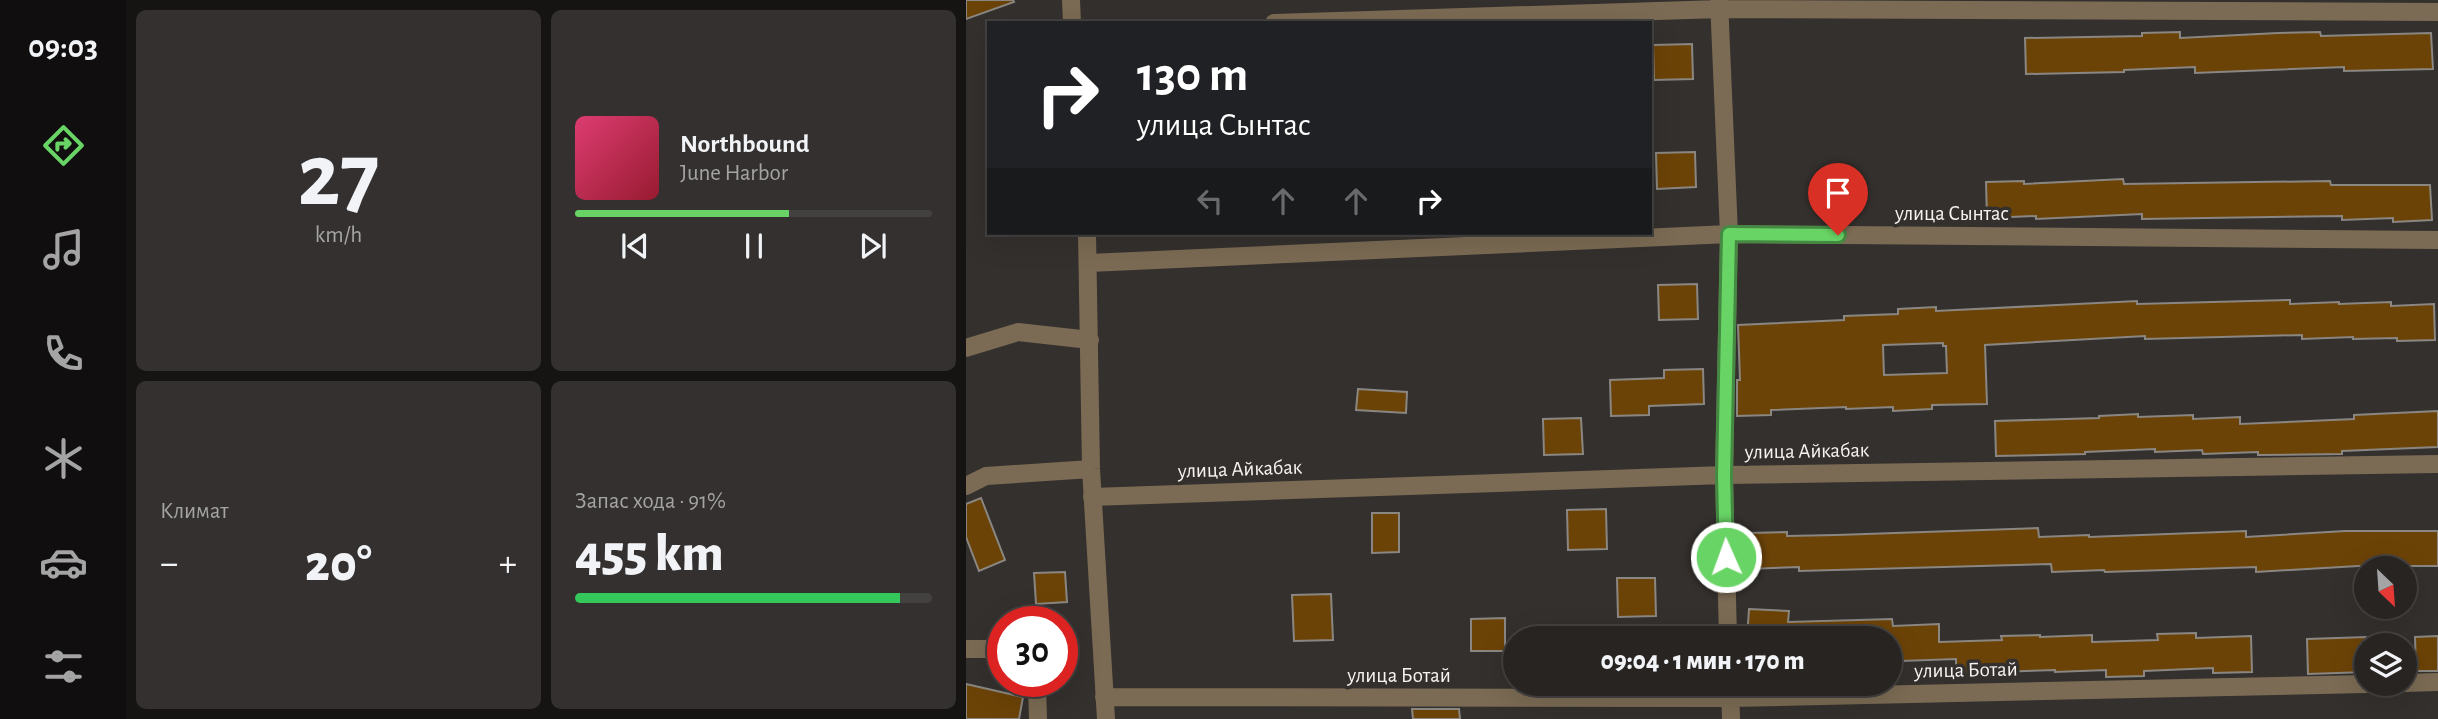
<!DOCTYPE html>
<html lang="ru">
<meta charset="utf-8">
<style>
body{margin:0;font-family:"Alegreya Sans",sans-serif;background:#33302f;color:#f1f3f6;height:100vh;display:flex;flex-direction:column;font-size:26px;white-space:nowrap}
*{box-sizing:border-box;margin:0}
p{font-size:23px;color:#a4a4a5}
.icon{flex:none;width:38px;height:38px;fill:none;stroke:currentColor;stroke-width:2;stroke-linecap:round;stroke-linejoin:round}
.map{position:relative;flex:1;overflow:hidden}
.sheet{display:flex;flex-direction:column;gap:10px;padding:10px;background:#151413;width:840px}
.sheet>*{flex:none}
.guide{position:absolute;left:21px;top:21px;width:665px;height:214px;border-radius:0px;box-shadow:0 7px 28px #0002,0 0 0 2px #434140;background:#202124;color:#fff;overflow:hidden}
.needle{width:46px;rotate:155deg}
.tools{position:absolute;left:1388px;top:556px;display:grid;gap:14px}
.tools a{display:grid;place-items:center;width:63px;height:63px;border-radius:50%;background:#272422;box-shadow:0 7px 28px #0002,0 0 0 2px #434140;font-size:35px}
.speed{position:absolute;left:21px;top:606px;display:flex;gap:14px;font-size:35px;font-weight:700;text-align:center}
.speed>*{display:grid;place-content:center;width:91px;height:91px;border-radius:50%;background:#272422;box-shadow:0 7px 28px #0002,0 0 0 2px #434140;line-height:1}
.speed .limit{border:10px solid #d22;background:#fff;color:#111}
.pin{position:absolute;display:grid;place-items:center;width:60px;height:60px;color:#fff;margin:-72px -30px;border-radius:50% 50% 50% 0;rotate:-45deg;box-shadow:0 0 7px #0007}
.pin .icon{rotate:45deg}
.me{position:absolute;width:77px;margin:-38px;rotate:358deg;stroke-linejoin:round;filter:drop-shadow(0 0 5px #0008)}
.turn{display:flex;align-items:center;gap:24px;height:147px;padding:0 35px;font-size:32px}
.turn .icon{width:91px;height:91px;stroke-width:2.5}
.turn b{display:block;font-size:49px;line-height:60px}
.lanes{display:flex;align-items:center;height:66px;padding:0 35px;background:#0003;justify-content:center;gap:35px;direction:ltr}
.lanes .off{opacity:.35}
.big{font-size:52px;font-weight:800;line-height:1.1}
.sheet .tile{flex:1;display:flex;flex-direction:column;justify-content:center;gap:10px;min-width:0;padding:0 24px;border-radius:10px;background:#33302f}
.sheet .dial{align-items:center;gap:0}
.dial b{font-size:91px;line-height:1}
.song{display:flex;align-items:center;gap:21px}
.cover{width:84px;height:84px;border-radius:10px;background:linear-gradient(135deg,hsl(340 70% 55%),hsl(350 70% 35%))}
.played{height:7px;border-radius:4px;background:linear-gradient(90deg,#68d465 60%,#434140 60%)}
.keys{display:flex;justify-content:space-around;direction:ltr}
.heat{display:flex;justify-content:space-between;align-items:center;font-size:38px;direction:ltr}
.charge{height:10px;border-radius:5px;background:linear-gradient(90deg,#34c759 91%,#434140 0)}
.sheet .tiles{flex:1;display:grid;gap:10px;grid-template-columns:repeat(2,1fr)}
.trip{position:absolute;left:537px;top:626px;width:399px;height:70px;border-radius:35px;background:#272422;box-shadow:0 7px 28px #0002,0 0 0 2px #434140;font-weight:800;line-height:70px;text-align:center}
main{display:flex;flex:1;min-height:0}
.tab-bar{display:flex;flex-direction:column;width:126px;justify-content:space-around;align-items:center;background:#100e0e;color:#a4a4a5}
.tab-bar .icon{width:49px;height:49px}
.tab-bar .current{color:#68d465}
.tab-bar b{font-size:32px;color:#f1f3f6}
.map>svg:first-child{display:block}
.building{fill:#6c4307;stroke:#8a8681;stroke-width:2;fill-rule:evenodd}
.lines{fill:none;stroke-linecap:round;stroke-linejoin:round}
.street{stroke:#7b6b54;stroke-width:18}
.route-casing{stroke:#448a42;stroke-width:18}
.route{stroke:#68d465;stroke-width:12}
.labels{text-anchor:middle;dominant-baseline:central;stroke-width:7;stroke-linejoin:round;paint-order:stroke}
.street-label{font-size:21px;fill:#f6f4f2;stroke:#34302d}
</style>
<main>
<nav class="tab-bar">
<b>09:03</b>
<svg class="icon current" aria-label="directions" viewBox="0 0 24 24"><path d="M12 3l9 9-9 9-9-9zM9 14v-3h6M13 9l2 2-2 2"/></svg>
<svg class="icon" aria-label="music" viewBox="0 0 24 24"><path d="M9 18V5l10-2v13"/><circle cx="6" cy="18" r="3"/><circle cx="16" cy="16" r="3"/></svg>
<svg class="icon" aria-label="phone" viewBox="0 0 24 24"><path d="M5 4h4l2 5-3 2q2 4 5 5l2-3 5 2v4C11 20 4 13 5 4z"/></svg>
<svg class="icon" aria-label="climate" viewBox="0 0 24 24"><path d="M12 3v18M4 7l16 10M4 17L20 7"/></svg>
<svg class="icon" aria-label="car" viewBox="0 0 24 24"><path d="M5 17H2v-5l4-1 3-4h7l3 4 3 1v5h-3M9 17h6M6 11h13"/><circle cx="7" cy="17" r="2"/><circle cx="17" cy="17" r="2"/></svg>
<svg class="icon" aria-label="filters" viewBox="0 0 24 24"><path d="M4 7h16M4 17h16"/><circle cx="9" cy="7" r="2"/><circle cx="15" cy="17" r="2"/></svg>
</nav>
<section class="sheet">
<div class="tiles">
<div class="tile dial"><b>27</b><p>km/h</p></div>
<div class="tile">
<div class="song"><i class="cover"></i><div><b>Northbound</b><p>June Harbor</p></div></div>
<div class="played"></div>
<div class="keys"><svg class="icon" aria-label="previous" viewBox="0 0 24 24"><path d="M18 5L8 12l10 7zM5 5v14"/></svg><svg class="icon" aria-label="pause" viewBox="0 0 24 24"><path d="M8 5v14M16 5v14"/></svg><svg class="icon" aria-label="next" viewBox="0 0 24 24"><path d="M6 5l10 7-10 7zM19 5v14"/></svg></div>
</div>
<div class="tile"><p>Климат</p>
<div class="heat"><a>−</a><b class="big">20°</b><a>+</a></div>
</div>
<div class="tile"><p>Запас хода · 91%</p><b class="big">455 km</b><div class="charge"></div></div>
</div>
</section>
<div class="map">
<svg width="1472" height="719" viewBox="0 0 1472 719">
<rect width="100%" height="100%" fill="#34302d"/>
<path class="building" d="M0,0H47L48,2L0,19Z
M1214,32V38L1312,33L1354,32L1355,36L1465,33L1467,69L1378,71V67L1229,73V67L1158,70V72L1060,74L1059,38L1176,36V33Z
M726,44L727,79L688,80L687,45Z
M729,152L730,187L691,189L690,153Z
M1157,179L1158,184L1364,181L1365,185H1464L1466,220L1427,222V218L1376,220V216L1176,219V214L1070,219V216L1021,218L1020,182L1058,181V184Z
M731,284L732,319L693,320L692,285Z
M1324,300V304L1373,302V304L1425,302V306L1468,304L1469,340L1431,341V338L1387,339V337L1336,339V335L1179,339V336L1019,345L1021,404L966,405V409L927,411V407L880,409V407L805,410V415L771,416V380H774L772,325L878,320V316L932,314V309L970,307V311L1171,301V304ZM977,343V346H980L981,373L918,375L917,345Z
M737,369L738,404L683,406V415L645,416L644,380L698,378V370Z
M392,389L441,392L440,413L390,410Z
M1472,411V447L1376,451V454L1292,455V452L1237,454L1236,450L1189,452V449L1119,452V454L1030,456L1029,421L1133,418V416L1172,414V417L1227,415V419L1274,417V424L1388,419V415Z
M615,418L617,454L578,455L577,419Z
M15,498L39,560L13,571L0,537V504Z
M640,509L641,549L602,550L601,510Z
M406,513H433V552L406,553Z
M1072,528L1073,537L1123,535V537L1280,531V537L1379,531H1472V566H1392L1290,572V567L1139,572L1138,570L1086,572L1085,564L833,571V567L783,569L782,533L821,532V536L870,535Z
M99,572L101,602L70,604L68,573Z
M651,578H689L690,616L652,617Z
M365,594L367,640L328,641L326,595Z
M783,609L823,611L822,622L926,619L927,626L973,624V642L1036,640L1035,636L1074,635V637L1126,635V642L1192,640L1191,634L1230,633V638L1285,636L1286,672L1247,673V668L1178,671V676L1140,677V670L1089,672V670L1029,672V676L990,677V659L935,661V654L924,655V639H781Z
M539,618V651H505V619Z
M1472,636V671H1450L1449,637Z
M1400,637V672L1342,674L1341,639Z
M0,684L57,697L53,719H0Z
M446,709H493L494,719H447Z"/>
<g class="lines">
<path class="street" d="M105,0L106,23
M753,0L763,234L758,475L762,639
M308,23L754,9L1472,12
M121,233L125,469L140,719
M123,263L763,234L1472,240
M0,348L52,332L124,340
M0,486L20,476L125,469
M126,497L758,475L1472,464
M0,649H37
M68,681L71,686L72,719
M1438,683L1472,682
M764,684L765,719
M138,697L764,698L1400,684"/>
</g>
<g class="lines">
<defs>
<path id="route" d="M760,557L758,475L763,234L872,235"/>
</defs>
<use href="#route" class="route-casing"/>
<use href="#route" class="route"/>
</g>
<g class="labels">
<g class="street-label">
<text x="986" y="213">улица Сынтас</text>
<text transform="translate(841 451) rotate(-1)">улица Айкабак</text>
<text transform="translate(274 469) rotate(-2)">улица Айкабак</text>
<text transform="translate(1000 670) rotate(-1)">улица Ботай</text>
<text x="433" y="675">улица Ботай</text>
</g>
</g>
</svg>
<div class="tools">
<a><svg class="needle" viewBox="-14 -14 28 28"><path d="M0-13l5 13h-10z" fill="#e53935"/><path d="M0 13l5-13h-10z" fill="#a4a4a5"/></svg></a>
<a><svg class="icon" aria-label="layers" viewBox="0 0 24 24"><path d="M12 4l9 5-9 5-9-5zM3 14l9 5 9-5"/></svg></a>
</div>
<div class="speed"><div class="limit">30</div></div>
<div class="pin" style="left:872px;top:235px;background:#d93025"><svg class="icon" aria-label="arrive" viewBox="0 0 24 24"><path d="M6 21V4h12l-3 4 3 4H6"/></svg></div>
<svg class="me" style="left:760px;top:557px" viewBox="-20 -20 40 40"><circle r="17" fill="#68d465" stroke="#fff" stroke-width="3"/><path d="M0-11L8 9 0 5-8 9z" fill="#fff"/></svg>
<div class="trip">09:04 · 1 мин · 170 m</div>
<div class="guide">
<div class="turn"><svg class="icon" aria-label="right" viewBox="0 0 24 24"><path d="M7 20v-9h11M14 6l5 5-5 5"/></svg><div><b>130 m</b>улица Сынтас</div></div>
<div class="lanes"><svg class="icon off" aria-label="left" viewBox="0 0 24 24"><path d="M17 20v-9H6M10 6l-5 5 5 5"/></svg><svg class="icon off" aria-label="ahead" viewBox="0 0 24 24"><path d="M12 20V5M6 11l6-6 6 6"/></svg><svg class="icon off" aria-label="ahead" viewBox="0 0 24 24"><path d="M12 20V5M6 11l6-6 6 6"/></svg><svg class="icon" aria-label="right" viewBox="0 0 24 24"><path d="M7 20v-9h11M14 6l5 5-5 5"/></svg></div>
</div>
</div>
</main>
